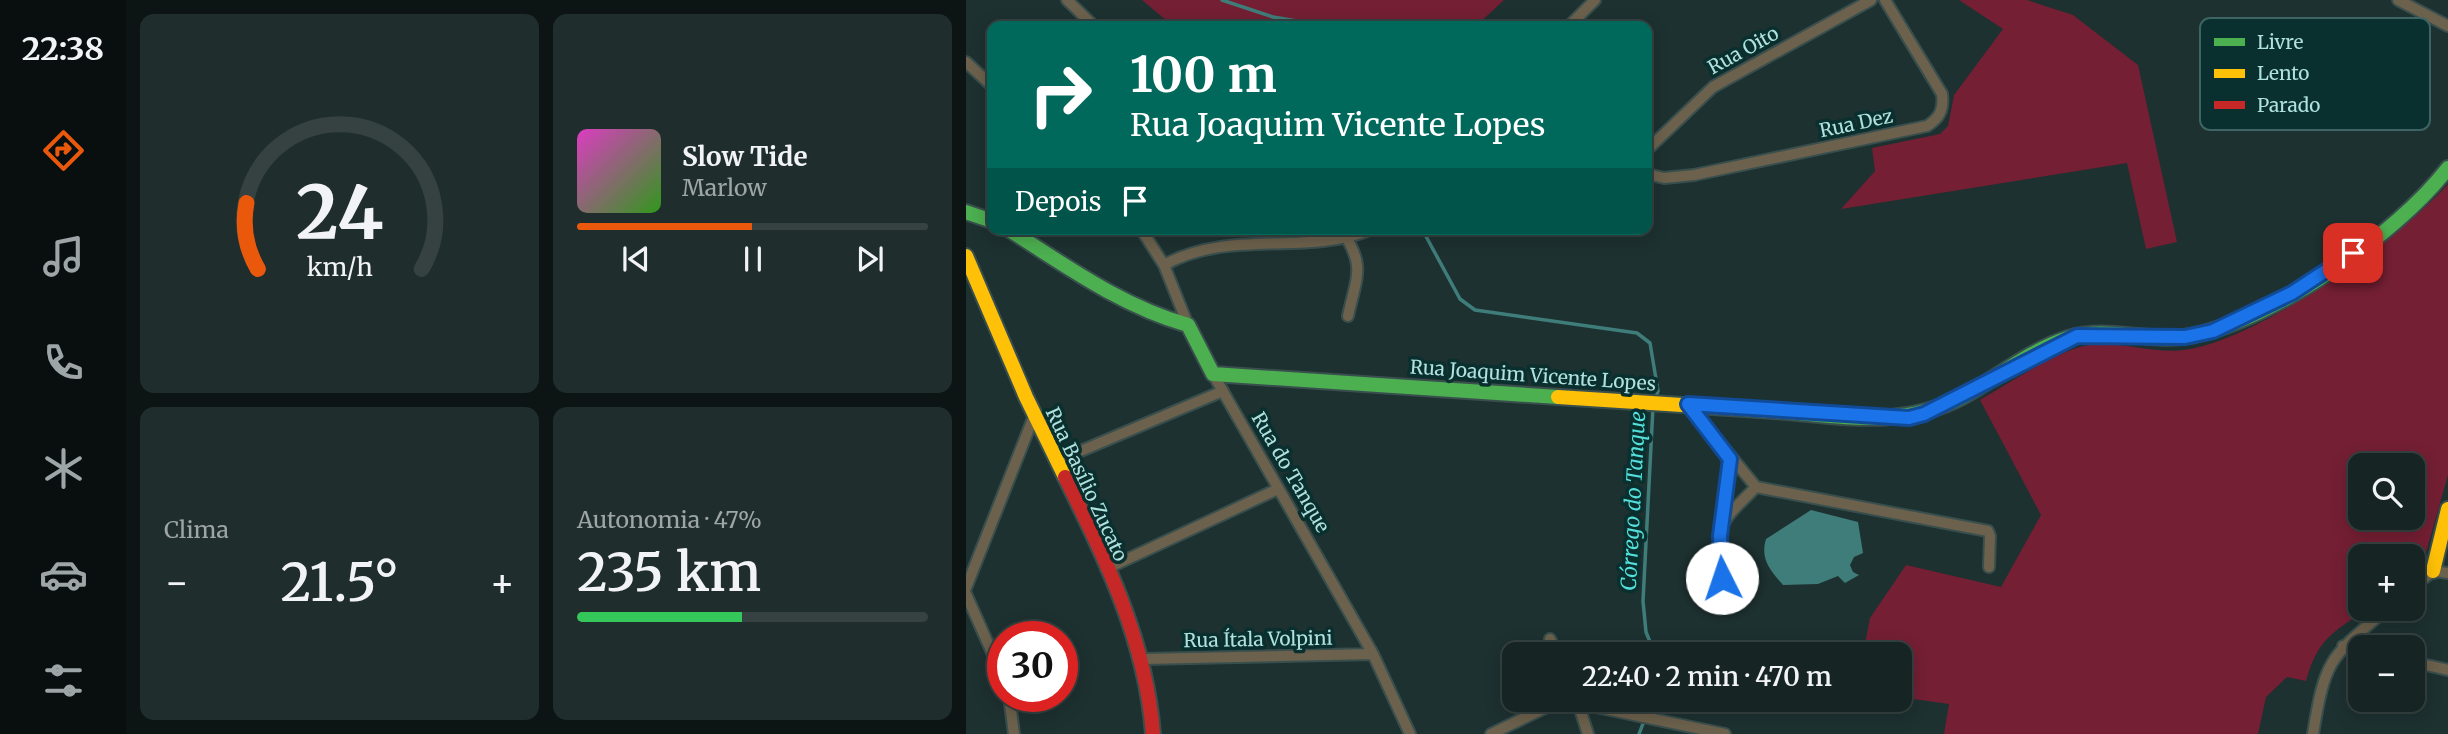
<!DOCTYPE html>
<html lang="pt">
<meta charset="utf-8">
<style>
body{margin:0;font-family:Merriweather,serif;background:#1f2d2c;color:#f1f3f6;height:100vh;display:flex;flex-direction:column;font-size:26px;white-space:nowrap}
*{box-sizing:border-box;margin:0}
p{font-size:23px;color:#9ea5a6}
.icon{flex:none;width:38px;height:38px;fill:none;stroke:currentColor;stroke-width:2;stroke-linecap:round;stroke-linejoin:round}
.map{position:relative;flex:1;overflow:hidden}
.details{display:flex;flex-direction:column;gap:14px;padding:14px;background:#0c1414;width:840px}
.details>*{flex:none}
.banner{position:absolute;left:21px;top:21px;width:665px;height:214px;border-radius:14px;box-shadow:0 4px 18px #0003,0 0 0 2px #354241;background:#00695c;color:#fff;overflow:hidden}
.tools{position:absolute;left:1382px;top:453px;display:grid;gap:14px}
.tools a{display:grid;place-items:center;width:77px;height:77px;border-radius:14px;background:#162524;box-shadow:0 4px 18px #0003,0 0 0 2px #354241;font-size:35px}
.speed{position:absolute;left:21px;top:621px;display:flex;gap:14px;font-size:35px;font-weight:700;text-align:center}
.speed>*{display:grid;place-content:center;width:91px;height:91px;border-radius:50%;background:#162524;box-shadow:0 4px 18px #0003,0 0 0 2px #354241;line-height:1}
.speed .limit{border:10px solid #d22;background:#fff;color:#111}
.pin{position:absolute;display:grid;place-items:center;width:60px;height:60px;color:#fff;margin:-30px;border-radius:14px;box-shadow:0 4px 10px #0006}
.me{position:absolute;width:77px;margin:-38px;rotate:356deg;stroke-linejoin:round;filter:drop-shadow(0 0 5px #0008)}
.turn{display:flex;align-items:center;gap:24px;height:147px;padding:0 28px;font-size:32px}
.turn .icon{width:91px;height:91px;stroke-width:2.5}
.turn b{display:block;font-size:49px;line-height:60px}
.then{display:flex;align-items:center;height:66px;padding:0 28px;background:#0003;gap:14px;font-size:26px}
.big{font-size:52px;font-weight:600;line-height:1.1}
.details .widget{flex:1;display:flex;flex-direction:column;justify-content:center;gap:10px;min-width:0;padding:0 24px;border-radius:14px;background:#1f2d2c}
.details .dial{align-items:center;gap:0}
.dial svg{height:182px;overflow:visible;fill:none;stroke:#354241;stroke-width:7;stroke-linecap:round;text-anchor:middle}
.dial text{fill:#f1f3f6;stroke:none}
.song{display:flex;align-items:center;gap:21px}
.cover{width:84px;height:84px;border-radius:10px;background:linear-gradient(135deg,hsl(310 70% 55%),hsl(110 70% 35%))}
.played{height:7px;border-radius:4px;background:linear-gradient(90deg,#ea580c 50%,#354241 50%)}
.keys{display:flex;justify-content:space-around;direction:ltr}
.heat{display:flex;justify-content:space-between;align-items:center;font-size:38px;direction:ltr}
.charge{height:10px;border-radius:5px;background:linear-gradient(90deg,#34c759 47%,#354241 0)}
.details .tiles{flex:1;display:grid;gap:14px;grid-template-columns:repeat(2,1fr)}
.trip{position:absolute;left:536px;top:642px;width:410px;height:70px;border-radius:14px;background:#162524;box-shadow:0 4px 18px #0003,0 0 0 2px #354241;font-weight:600;line-height:70px;text-align:center}
main{display:flex;flex:1;min-height:0}
.menu{display:flex;flex-direction:column;width:126px;justify-content:space-around;align-items:center;background:#090f0e;color:#9ea5a6}
.menu .icon{width:49px;height:49px}
.menu .selected{color:#ea580c}
.menu b{font-size:32px;color:#f1f3f6}
.map>svg:first-child{display:block}
.green{fill:#741f33;fill-rule:evenodd}
.water{fill:#3f7d7a}
.lines{fill:none;stroke-linecap:round;stroke-linejoin:round}
.stream{stroke:#3f7d7a;stroke-width:3.5}
.street-casing{stroke:#394f4e;stroke-width:14}
.fast-casing{stroke:#394f4e;stroke-width:18}
.slow-casing{stroke:#394f4e;stroke-width:18}
.jam-casing{stroke:#394f4e;stroke-width:18}
.street{stroke:#6c614c;stroke-width:10}
.fast{stroke:#4caf50;stroke-width:14}
.slow{stroke:#ffc107;stroke-width:14}
.jam{stroke:#c62828;stroke-width:14}
.route-casing{stroke:#114b97;stroke-width:18}
.route{stroke:#1a73e8;stroke-width:12}
.labels{text-anchor:middle;dominant-baseline:central;stroke-width:7;stroke-linejoin:round;paint-order:stroke}
.street-label{font-size:19px;fill:#afe1de;stroke:#092f2e}
.water-label{font-size:21px;font-style:italic;fill:#54dfdb;stroke:#092f2e}
.key{fill:#092f2e;stroke:#3b6463;stroke-width:2}
.key-label{font-size:19px;fill:#afe1de}
</style>
<main>
<nav class="menu">
<b>22:38</b>
<svg class="icon selected" aria-label="directions" viewBox="0 0 24 24"><path d="M12 3l9 9-9 9-9-9zM9 14v-3h6M13 9l2 2-2 2"/></svg>
<svg class="icon" aria-label="music" viewBox="0 0 24 24"><path d="M9 18V5l10-2v13"/><circle cx="6" cy="18" r="3"/><circle cx="16" cy="16" r="3"/></svg>
<svg class="icon" aria-label="phone" viewBox="0 0 24 24"><path d="M5 4h4l2 5-3 2q2 4 5 5l2-3 5 2v4C11 20 4 13 5 4z"/></svg>
<svg class="icon" aria-label="climate" viewBox="0 0 24 24"><path d="M12 3v18M4 7l16 10M4 17L20 7"/></svg>
<svg class="icon" aria-label="car" viewBox="0 0 24 24"><path d="M5 17H2v-5l4-1 3-4h7l3 4 3 1v5h-3M9 17h6M6 11h13"/><circle cx="7" cy="17" r="2"/><circle cx="17" cy="17" r="2"/></svg>
<svg class="icon" aria-label="filters" viewBox="0 0 24 24"><path d="M4 7h16M4 17h16"/><circle cx="9" cy="7" r="2"/><circle cx="15" cy="17" r="2"/></svg>
</nav>
<section class="details">
<div class="tiles">
<div class="widget dial"><svg viewBox="0 0 100 80">
<path d="M14 69A42 42 0 1 1 86 69"/>
<path d="M14 69A42 42 0 0 1 9 40" stroke="#ea580c"/>
<text x="50" y="56" font-size="32" font-weight="700">24</text>
<text x="50" y="72" font-size="11">km/h</text>
</svg></div>
<div class="widget">
<div class="song"><i class="cover"></i><div><b>Slow Tide</b><p>Marlow</p></div></div>
<div class="played"></div>
<div class="keys"><svg class="icon" aria-label="previous" viewBox="0 0 24 24"><path d="M18 5L8 12l10 7zM5 5v14"/></svg><svg class="icon" aria-label="pause" viewBox="0 0 24 24"><path d="M8 5v14M16 5v14"/></svg><svg class="icon" aria-label="next" viewBox="0 0 24 24"><path d="M6 5l10 7-10 7zM19 5v14"/></svg></div>
</div>
<div class="widget"><p>Clima</p>
<div class="heat"><a>−</a><b class="big">21.5°</b><a>+</a></div>
</div>
<div class="widget"><p>Autonomia · 47%</p><b class="big">235 km</b><div class="charge"></div></div>
</div>
</section>
<div class="map">
<svg width="1482" height="734" viewBox="0 0 1482 734">
<rect width="100%" height="100%" fill="#1d3130"/>
<path class="green" d="M176,0H538L510,26H207Z
M993,0H1061L1107,15L1172,65L1211,242L1180,249L1161,163L875,209L909,171L906,148L974,134L982,126L988,95L1037,29Z
M1482,184V475L1457,563L1447,575V556H1395V609H1400C1366,634 1352,638 1340,681L1321,677L1300,697L1292,734H978L983,704L933,697V654H897L904,618L940,565L1035,587L1075,515L1014,400C1042,384 1088,353 1118,346C1153,339 1190,356 1224,349C1298,336 1432,240 1482,184ZM1395,466H1447V518H1395Z"/>
<path class="water" d="M845,510L892,522L897,553L888,557L884,565L887,572L893,575L879,583L872,576L852,584L817,585C804,570 794,559 800,539Z"/>
<g class="lines">
<path class="stream" d="M256,0L307,17L361,26
M456,229L494,299L509,310L671,333L684,343L692,391L689,400
M687,407L677,601L680,632L689,654
M673,734L686,700"/>
<defs>
<path id="street" d="M101,0L128,26
M1432,0L1482,26
M603,26L629,0
M0,62L26,86
M681,150L747,87L905,0
M681,174L698,178L728,175L961,126C974,118 978,109 976,94L919,0
M175,229L198,265L222,325
M375,229C400,266 391,275 382,316
M198,265C265,228 340,257 406,229
M247,374L407,654L444,734
M722,404L790,487L1022,531L1024,536L1023,567
M91,461L257,391
M756,521L764,459
M140,569L312,489
M756,578C752,521 750,527 790,487
M1447,587L1467,571L1482,573
M0,588L68,416
M0,594L37,677
M584,639L591,654
M1377,646L1395,650
M178,659L407,654
M1447,662L1482,670
M43,696L48,734
M611,700L622,734
M525,734L581,707L601,701L759,734
M1347,734C1359,659 1364,657 1421,609"/>
<path id="fast" d="M0,212L26,221
M42,229C100,266 155,306 222,325L247,374L592,397
M809,411C875,416 935,429 996,397C1031,378 1064,350 1102,338C1142,326 1183,343 1224,336C1308,320 1430,235 1482,168"/>
<path id="slow" d="M0,256L60,397L99,477
M592,397L809,411
M1467,571L1482,509"/>
<path id="jam" d="M99,477C140,560 180,641 187,734"/>
</defs>
<use href="#street" class="street-casing"/>
<use href="#fast" class="fast-casing"/>
<use href="#slow" class="slow-casing"/>
<use href="#jam" class="jam-casing"/>
<use href="#street" class="street"/>
<use href="#fast" class="fast"/>
<use href="#slow" class="slow"/>
<use href="#jam" class="jam"/>
</g>
<g class="lines">
<defs>
<path id="route" d="M756,578L754,536L764,459L722,404L943,418L958,414L1111,336L1219,337L1247,331L1326,293L1387,253"/>
</defs>
<use href="#route" class="route-casing"/>
<use href="#route" class="route"/>
</g>
<g class="labels">
<g class="street-label">
<text transform="translate(777 50) rotate(-29)">Rua Oito</text>
<text transform="translate(890 123) rotate(-12)">Rua Dez</text>
<text transform="translate(567 375) rotate(4)">Rua Joaquim Vicente Lopes</text>
<text transform="translate(325 472) rotate(60)">Rua do Tanque</text>
<text transform="translate(121 484) rotate(65)">Rua Basílio Zucato</text>
<text transform="translate(292 639) rotate(-1)">Rua Ítala Volpini</text>
</g>
<g class="water-label">
<text transform="translate(667 501) rotate(-87)">Córrego do Tanque</text>
</g>
</g>
<rect x="1234" y="18" width="230" height="112" rx="10" class="key"/>
<rect x="1248" y="38" width="31" height="8" fill="#4caf50"/>
<rect x="1248" y="69" width="31" height="9" fill="#ffc107"/>
<rect x="1248" y="101" width="31" height="8" fill="#c62828"/>
<g class="key-label">
<text x="1291" y="49">Livre</text>
<text x="1291" y="80">Lento</text>
<text x="1291" y="112">Parado</text>
</g>
</svg>
<div class="tools">
<a><svg class="icon" aria-label="search" viewBox="0 0 24 24"><circle cx="10" cy="10" r="6"/><path d="M15 15l6 6"/></svg></a>
<a>+</a>
<a>−</a>
</div>
<div class="speed"><div class="limit">30</div></div>
<div class="pin" style="left:1387px;top:253px;background:#d93025"><svg class="icon" aria-label="arrive" viewBox="0 0 24 24"><path d="M6 21V4h12l-3 4 3 4H6"/></svg></div>
<svg class="me" style="left:756px;top:578px" viewBox="-20 -20 40 40"><circle r="19" fill="#fff"/><path d="M0-13L10 11 0 6-10 11z" fill="#1a73e8"/></svg>
<div class="trip">22:40 · 2 min · 470 m</div>
<div class="banner">
<div class="turn"><svg class="icon" aria-label="right" viewBox="0 0 24 24"><path d="M7 20v-9h11M14 6l5 5-5 5"/></svg><div><b>100 m</b>Rua Joaquim Vicente Lopes</div></div>
<div class="then">Depois<svg class="icon" aria-label="arrive" viewBox="0 0 24 24"><path d="M6 21V4h12l-3 4 3 4H6"/></svg></div>
</div>
</div>
</main>
